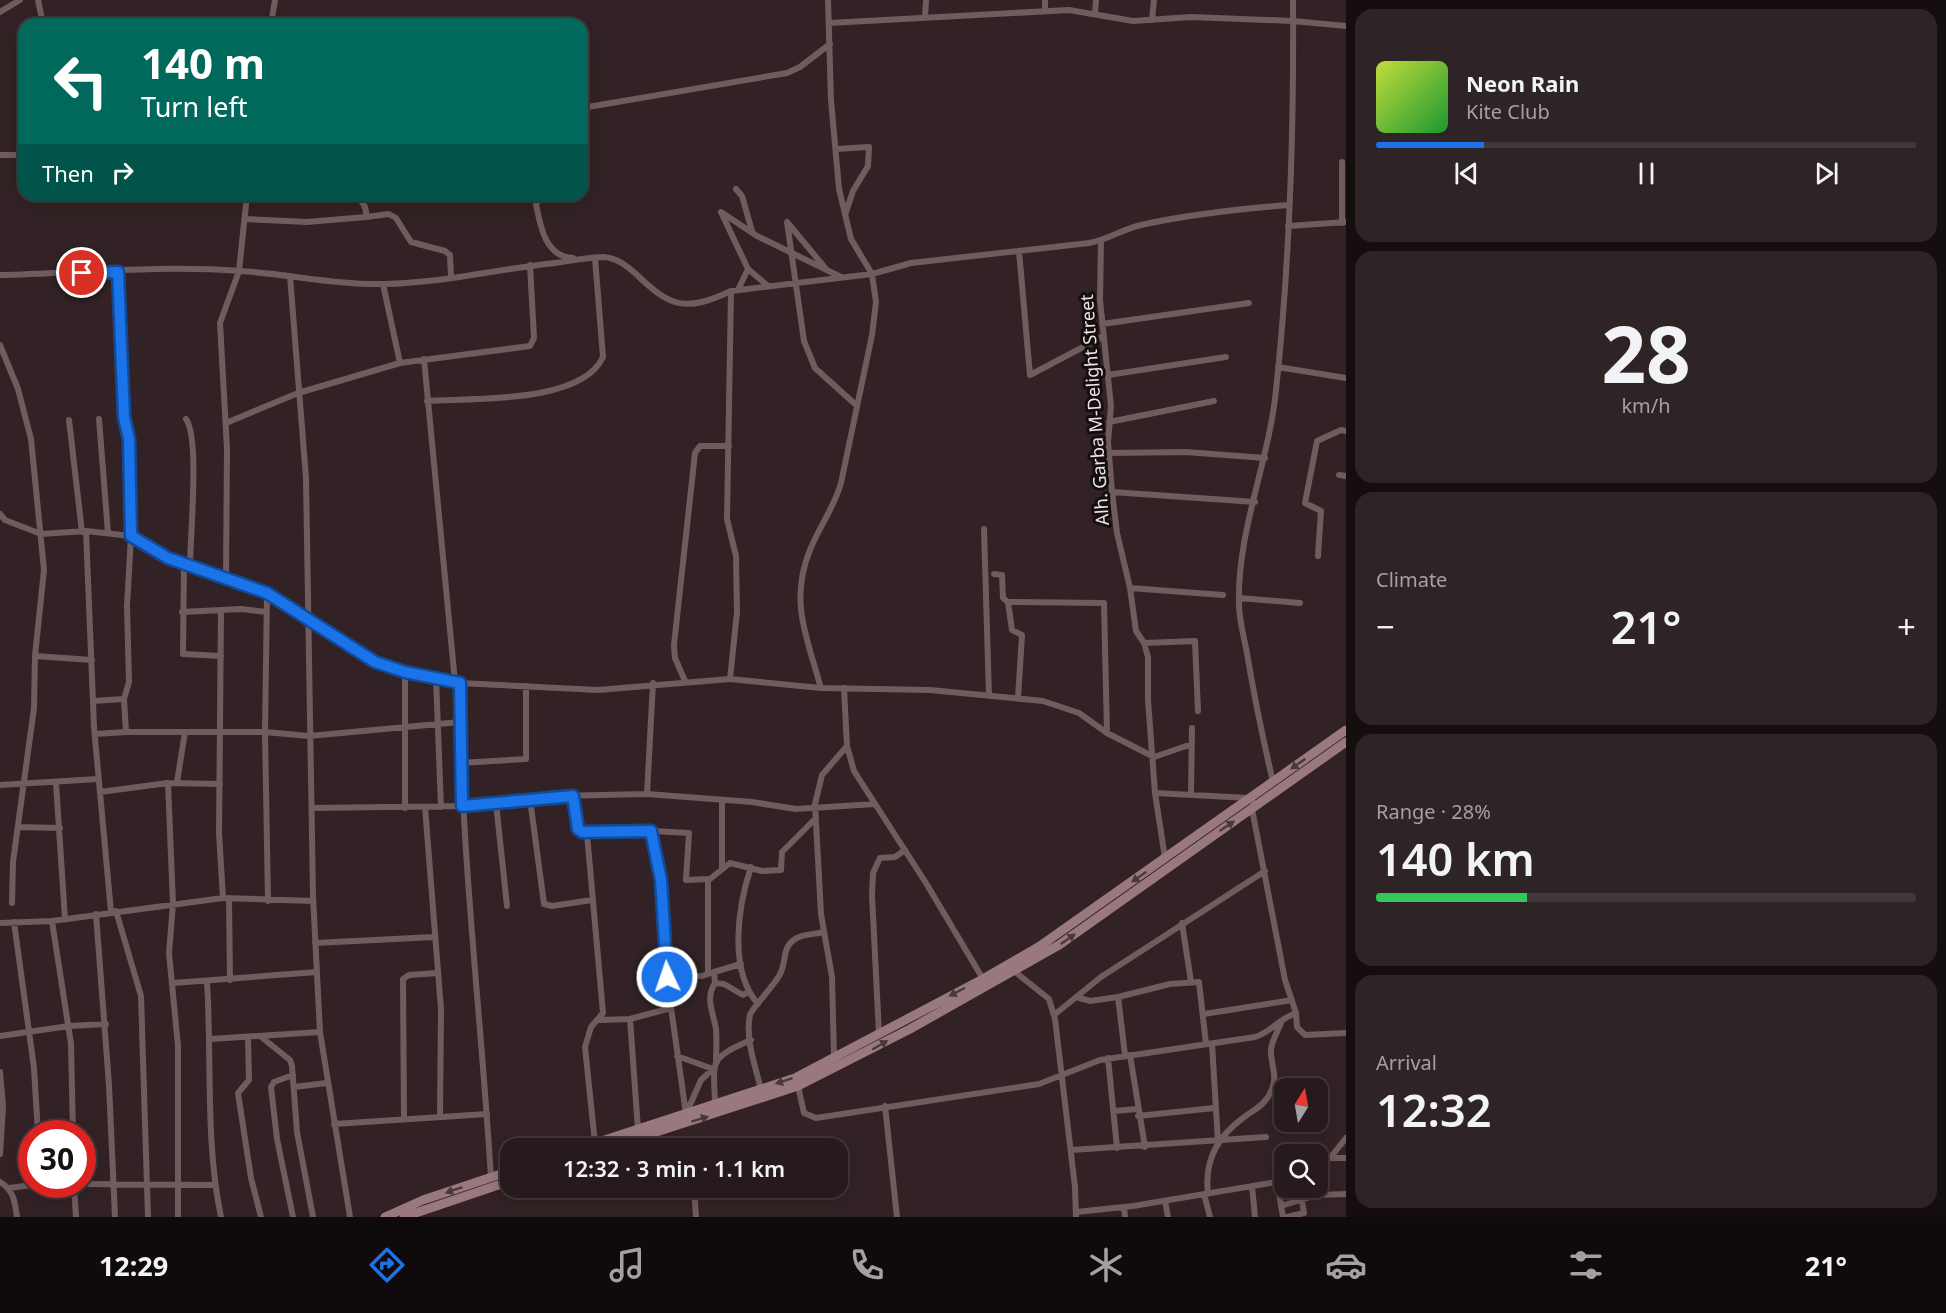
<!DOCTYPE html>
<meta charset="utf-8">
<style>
body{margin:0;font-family:"Noto Sans",sans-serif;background:#2e2325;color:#f1f3f6;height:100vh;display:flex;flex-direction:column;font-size:22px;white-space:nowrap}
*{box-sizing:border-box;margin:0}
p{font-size:20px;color:#a4a1a3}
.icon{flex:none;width:33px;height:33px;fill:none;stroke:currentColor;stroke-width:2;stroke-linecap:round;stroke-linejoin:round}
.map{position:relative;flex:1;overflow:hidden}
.drawer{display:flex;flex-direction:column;gap:9px;padding:9px;background:#150e0f;width:600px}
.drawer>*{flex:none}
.hud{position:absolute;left:18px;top:18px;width:570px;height:183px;border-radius:18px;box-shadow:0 3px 15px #0003,0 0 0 2px #42383b;background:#00695c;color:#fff;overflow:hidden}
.needle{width:39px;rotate:11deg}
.tools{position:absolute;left:1274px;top:1078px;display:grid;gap:12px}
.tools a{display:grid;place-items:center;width:54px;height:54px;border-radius:12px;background:#261a1c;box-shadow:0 3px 15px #0003,0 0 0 2px #42383b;font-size:30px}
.speed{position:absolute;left:18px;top:1120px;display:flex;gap:12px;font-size:30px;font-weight:700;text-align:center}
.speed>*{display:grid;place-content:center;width:78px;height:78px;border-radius:50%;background:#261a1c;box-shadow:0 3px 15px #0003,0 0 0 2px #42383b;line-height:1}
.speed .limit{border:9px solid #d22;background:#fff;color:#111}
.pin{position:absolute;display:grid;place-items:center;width:51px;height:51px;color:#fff;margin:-26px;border:3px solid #fff;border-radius:50%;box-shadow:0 2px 6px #0007}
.me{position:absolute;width:66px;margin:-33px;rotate:357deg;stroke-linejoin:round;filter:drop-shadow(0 0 4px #0008)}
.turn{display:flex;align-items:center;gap:21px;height:126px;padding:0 24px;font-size:27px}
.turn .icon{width:78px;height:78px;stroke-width:2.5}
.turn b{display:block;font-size:42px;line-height:51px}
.then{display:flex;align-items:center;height:57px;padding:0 24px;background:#0003;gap:12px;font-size:22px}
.big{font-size:45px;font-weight:600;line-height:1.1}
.drawer .widget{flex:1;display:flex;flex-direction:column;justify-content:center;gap:9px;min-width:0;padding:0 21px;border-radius:18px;background:#2e2325}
.drawer .dial{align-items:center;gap:0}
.dial b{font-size:78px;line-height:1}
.song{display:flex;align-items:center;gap:18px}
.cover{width:72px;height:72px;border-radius:9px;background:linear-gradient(135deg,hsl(70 70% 55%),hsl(130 70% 35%))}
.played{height:6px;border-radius:3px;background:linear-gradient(90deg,#1a73e8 20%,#42383b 20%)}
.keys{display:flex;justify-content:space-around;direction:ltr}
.heat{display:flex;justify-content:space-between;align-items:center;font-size:33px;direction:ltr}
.charge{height:9px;border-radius:4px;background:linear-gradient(90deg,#34c759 28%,#42383b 0)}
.trip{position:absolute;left:500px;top:1138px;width:348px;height:60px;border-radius:18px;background:#261a1c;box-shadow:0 3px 15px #0003,0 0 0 2px #42383b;font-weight:600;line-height:60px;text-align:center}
.menu{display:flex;height:96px;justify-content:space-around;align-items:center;background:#0f0a0b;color:#a4a1a3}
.menu .icon{width:42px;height:42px}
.menu .current{color:#1a73e8}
.menu b{font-size:27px;color:#f1f3f6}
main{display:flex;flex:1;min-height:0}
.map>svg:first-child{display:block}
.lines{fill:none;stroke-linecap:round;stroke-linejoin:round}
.minor{stroke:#705c5f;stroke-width:6}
.secondary{stroke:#99797e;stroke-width:9}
.oneway{fill:#4a393b}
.route-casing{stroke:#114b97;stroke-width:15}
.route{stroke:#1a73e8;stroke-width:10}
.labels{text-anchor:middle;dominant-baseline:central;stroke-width:6;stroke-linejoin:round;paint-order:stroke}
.street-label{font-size:18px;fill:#eee3e5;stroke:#150e0f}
</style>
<main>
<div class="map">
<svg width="1346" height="1217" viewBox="0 0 1346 1217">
<rect width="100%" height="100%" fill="#322225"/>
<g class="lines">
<path class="minor" d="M38,0L43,24
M1045,11V0
M0,12L20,0
M1095,14L1096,0
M925,17L926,0
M1152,20L1154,0
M829,23L1069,10L1133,21L1191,17L1293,21L1346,26
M271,24L275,0
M582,108L787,73L800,67L830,44
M836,149L869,147L868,166L853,191L845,215
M0,155H24
M736,189L742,196L752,231
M542,195L536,204C540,225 545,257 573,258
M366,217L389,214L396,218L411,242L445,251L450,255L451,277
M245,219L307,222L366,217C367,205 362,200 351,195
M1342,223V162
M1288,226L1346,222
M1101,241L1100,300L1111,406L1108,442L1112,492L1117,533L1130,588L1136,631L1144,643L1148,657V700L1155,793L1165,858
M1019,251L1030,375L1104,336
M826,269L787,222L804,341L815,368L855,404
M0,275C79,273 161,265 240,271C288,274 336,285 384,284C441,283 498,269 555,263C571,261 588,257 604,257C617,258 627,266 636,274C671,308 686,312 731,291
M290,276L306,478L313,896L320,1032L350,1217
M383,284L400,363
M768,286L748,269L721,212L757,236L841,277
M738,290L748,269
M1102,324L1249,303
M0,345L18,389L31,439L44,570L35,656L34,708L13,862L12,903
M424,359L455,682
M1278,367L1346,378
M1108,375L1226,357
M427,401C471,398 582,404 603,357L595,258
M99,419L108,533
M186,419C200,438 190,538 190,566
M69,420L82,532
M1109,422L1214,401
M226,423L298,393L400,363L530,346L534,338L530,265
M1109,453L1186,452L1265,458
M1339,475L1346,476
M1112,492L1255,502
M0,514L5,520L41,534L86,531L131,536L168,558L267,593L375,662L405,672L460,683L598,690L730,679L821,688L930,690L1043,701L1079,713L1107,733L1154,757L1192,744
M984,529L989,696
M86,531L94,727L111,912
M1318,556L1321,511L1305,503L1317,441L1341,430L1346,431
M184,564L183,654L221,656
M994,574L1002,575L1003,598L1008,602L1012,630L1022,635L1018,698
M226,579L227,449L220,323L239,271L247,195
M1130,588L1223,595
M267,593L265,732L268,901
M1239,598L1300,603
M1008,602L1104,603L1107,733
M221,610L219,833L223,898
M182,612L241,609L266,612
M1144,643L1195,641L1198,711
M35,656L92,660
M436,678L441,807
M730,679L737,612L736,556L727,519L731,291L872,274L911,263L1089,243C1107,240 1123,229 1141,225C1190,214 1239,209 1288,205
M685,681L675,658L674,645L695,453L700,446H729
M460,683C460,848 481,1012 491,1178
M821,688C807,638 789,601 810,550C819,527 834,508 841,483L872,335L876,302L872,274L851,239L839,189L831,100L828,0
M844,688L847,746L854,771L926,883L983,979
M93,701L124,699L129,682L127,606L131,536L128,427L124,417L118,272
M126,732H265L309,736L460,722
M95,734L126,732L124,699
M460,763L526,759V686
M177,782L185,732
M1273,782C1263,739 1254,696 1247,653C1244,637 1239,620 1239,604C1237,531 1269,462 1276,390C1290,261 1294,130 1293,0
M56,783L65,919
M168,783L173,904L169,953L178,1046V1217
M0,785L98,779
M100,792L168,783L220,784
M1155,793L1249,798L1257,806
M1191,793L1192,728
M647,794L653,683
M573,796L578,829L582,832L635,830L689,833L686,880L710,879L730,863L762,871L781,870L782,852L816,818
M530,799L544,904L552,906L592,900
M496,803L507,906
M425,807L441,1009L440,1116
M312,808L461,806L555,796L647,794L752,802L796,809L875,804
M405,808V672
M1252,809L1285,980L1296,1013L1297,1027L1305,1035L1346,1033
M19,827L60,828
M651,831L661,880L667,979L686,1114
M587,834L603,1013L591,1027L585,1047L595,1143
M751,867C738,906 728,970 758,1004
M722,869V800
M708,879V974
M229,898L230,980
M116,911L141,996L148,1217
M96,914L109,1085L115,1217
M52,921L71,1044L73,1134
M14,922L34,1068L38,1134
M0,923L52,921L223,898L313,901
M1182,923L1191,982
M315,943L434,937
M1014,971L1049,999L1055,1019L1075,1187L1076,1217
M667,977L702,976L714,972
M207,982C212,1061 205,1140 221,1217
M173,983L317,972
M715,983L714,972L741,964
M1076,997L1090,1001L1118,997L1125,1055
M1118,997L1170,984L1199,982L1206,1044
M1204,1014L1292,1000
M1054,1015L1101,977L1265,871
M630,1019L638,1129
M600,1020L630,1019L671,1008
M879,1034L872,895L873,873L880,858L895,857L905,850
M0,1036L69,1026L106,1024
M260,1036L290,1060L292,1066L297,1132L313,1217
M248,1037L249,1080L238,1093L251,1178L261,1217
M211,1039L320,1032
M1212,1044L1218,1142
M1130,1055L1145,1147
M677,1056L713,1069
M834,1057L832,977L821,914L815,804L822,775L847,746
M1108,1058L1117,1148
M716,1063C716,1052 717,1040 716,1029C713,1012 705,998 715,983L724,984L743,995L748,992
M0,1072L3,1106L0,1154
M798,1086L804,1113L816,1118L1039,1084L1100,1060L1255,1037C1271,1032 1280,1018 1296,1013
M294,1087L327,1083
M761,1089C755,1066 745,1038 750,1015C751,1009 775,985 780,974C787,962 781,946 797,938C804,934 816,934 824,932
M715,1104C714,1061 707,1059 751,1040
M885,1106L897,1217
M1114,1111L1137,1109
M686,1114L701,1080L713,1069
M1138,1116L1214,1108
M404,1117L403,979L409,975L438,973
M334,1124L487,1114
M649,1135L662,1149
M1071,1150L1266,1137
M1330,1158L1346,1138
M0,1182C14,1190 15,1203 17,1217
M82,1184L214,1185
M74,1185L76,1217
M1252,1186L1255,1217
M9,1188L32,1185
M694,1188L696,1217
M1208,1193C1204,1161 1217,1137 1243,1118C1255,1109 1266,1105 1272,1089C1278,1075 1270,1063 1271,1049C1272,1040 1278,1031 1281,1023
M1204,1194L1210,1217
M1317,1195L1346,1194
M1165,1201L1168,1217
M1281,1206L1317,1195L1325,1158H1346
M1124,1207L1125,1217
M1076,1212L1133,1206L1277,1182L1283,1217
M293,1217L277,1139L271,1087L274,1082L293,1075
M1287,1217L1304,1213L1302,1201"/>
<path class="secondary" d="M577,1149L795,1078L983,979L1040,946L1346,730
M604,1149L798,1086L910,1029L1059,945L1346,742
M385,1217L423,1200L510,1171
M404,1217L510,1181"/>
</g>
<defs><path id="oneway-solid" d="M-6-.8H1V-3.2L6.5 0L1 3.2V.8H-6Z" transform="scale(1.5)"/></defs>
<g class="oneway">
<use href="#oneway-solid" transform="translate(1298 764) rotate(145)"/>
<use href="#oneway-solid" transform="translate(1227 826) rotate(-34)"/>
<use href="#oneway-solid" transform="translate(1139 877) rotate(145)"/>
<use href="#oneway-solid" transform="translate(1068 939) rotate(-35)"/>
<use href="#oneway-solid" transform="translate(957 992) rotate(152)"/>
<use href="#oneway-solid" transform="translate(880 1045) rotate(-30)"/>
<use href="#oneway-solid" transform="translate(784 1081) rotate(162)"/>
<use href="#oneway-solid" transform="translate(700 1119) rotate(-17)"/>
<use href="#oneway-solid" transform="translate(454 1190) rotate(161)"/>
</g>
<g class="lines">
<defs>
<path id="route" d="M82,273L118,272L124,417L129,439L131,536L168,558L267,593L375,662L405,672L460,683L462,806L573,796L578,829L582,832L651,831L661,880L667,977"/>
</defs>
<use href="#route" class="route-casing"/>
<use href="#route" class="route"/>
</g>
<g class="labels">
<g class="street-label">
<text transform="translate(1094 410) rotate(-94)">Alh. Garba M-Delight Street</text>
</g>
</g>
</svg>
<div class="tools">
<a><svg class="needle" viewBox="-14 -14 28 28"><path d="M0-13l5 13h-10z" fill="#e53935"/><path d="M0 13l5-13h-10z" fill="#a4a1a3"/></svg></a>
<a><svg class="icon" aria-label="search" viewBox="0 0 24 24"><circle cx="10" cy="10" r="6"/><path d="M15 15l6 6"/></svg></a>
</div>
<div class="speed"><div class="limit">30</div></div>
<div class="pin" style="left:82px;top:273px;background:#d93025"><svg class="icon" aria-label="arrive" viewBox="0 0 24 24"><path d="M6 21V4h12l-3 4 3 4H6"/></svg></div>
<svg class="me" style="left:667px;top:977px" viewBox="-20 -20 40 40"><circle r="17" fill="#1a73e8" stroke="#fff" stroke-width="3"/><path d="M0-11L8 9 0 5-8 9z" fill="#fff"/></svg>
<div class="trip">12:32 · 3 min · 1.1 km</div>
<div class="hud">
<div class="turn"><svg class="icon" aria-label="left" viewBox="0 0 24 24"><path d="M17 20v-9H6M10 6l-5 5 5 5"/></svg><div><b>140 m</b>Turn left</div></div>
<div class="then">Then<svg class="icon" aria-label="right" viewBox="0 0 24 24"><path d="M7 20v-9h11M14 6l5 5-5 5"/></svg></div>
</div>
</div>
<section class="drawer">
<div class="widget">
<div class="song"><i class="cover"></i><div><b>Neon Rain</b><p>Kite Club</p></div></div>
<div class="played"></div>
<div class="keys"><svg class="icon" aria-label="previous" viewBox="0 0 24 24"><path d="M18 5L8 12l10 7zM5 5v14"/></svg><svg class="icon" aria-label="pause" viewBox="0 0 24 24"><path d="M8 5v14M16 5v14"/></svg><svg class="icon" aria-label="next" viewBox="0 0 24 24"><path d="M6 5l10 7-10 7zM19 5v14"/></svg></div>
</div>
<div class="widget dial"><b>28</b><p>km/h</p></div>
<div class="widget"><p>Climate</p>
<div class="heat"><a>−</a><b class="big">21°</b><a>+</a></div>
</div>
<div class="widget"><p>Range · 28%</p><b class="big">140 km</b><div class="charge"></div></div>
<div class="widget"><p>Arrival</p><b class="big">12:32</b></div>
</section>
</main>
<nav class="menu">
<b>12:29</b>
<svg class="icon current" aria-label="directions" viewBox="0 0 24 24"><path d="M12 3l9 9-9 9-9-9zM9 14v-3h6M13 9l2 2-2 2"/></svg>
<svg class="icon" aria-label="music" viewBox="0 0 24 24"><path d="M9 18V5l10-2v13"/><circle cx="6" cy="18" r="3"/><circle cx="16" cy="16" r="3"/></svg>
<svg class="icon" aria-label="phone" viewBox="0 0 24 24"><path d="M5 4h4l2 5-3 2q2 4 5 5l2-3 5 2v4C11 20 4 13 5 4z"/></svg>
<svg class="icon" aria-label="climate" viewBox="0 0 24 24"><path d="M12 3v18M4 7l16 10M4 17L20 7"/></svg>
<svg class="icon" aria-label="car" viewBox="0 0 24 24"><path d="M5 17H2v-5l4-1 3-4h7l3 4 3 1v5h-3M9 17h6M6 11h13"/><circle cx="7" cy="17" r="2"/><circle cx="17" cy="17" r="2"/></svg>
<svg class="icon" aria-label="filters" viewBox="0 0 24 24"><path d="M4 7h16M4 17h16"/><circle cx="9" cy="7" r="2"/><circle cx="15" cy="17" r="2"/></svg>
<b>21°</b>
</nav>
